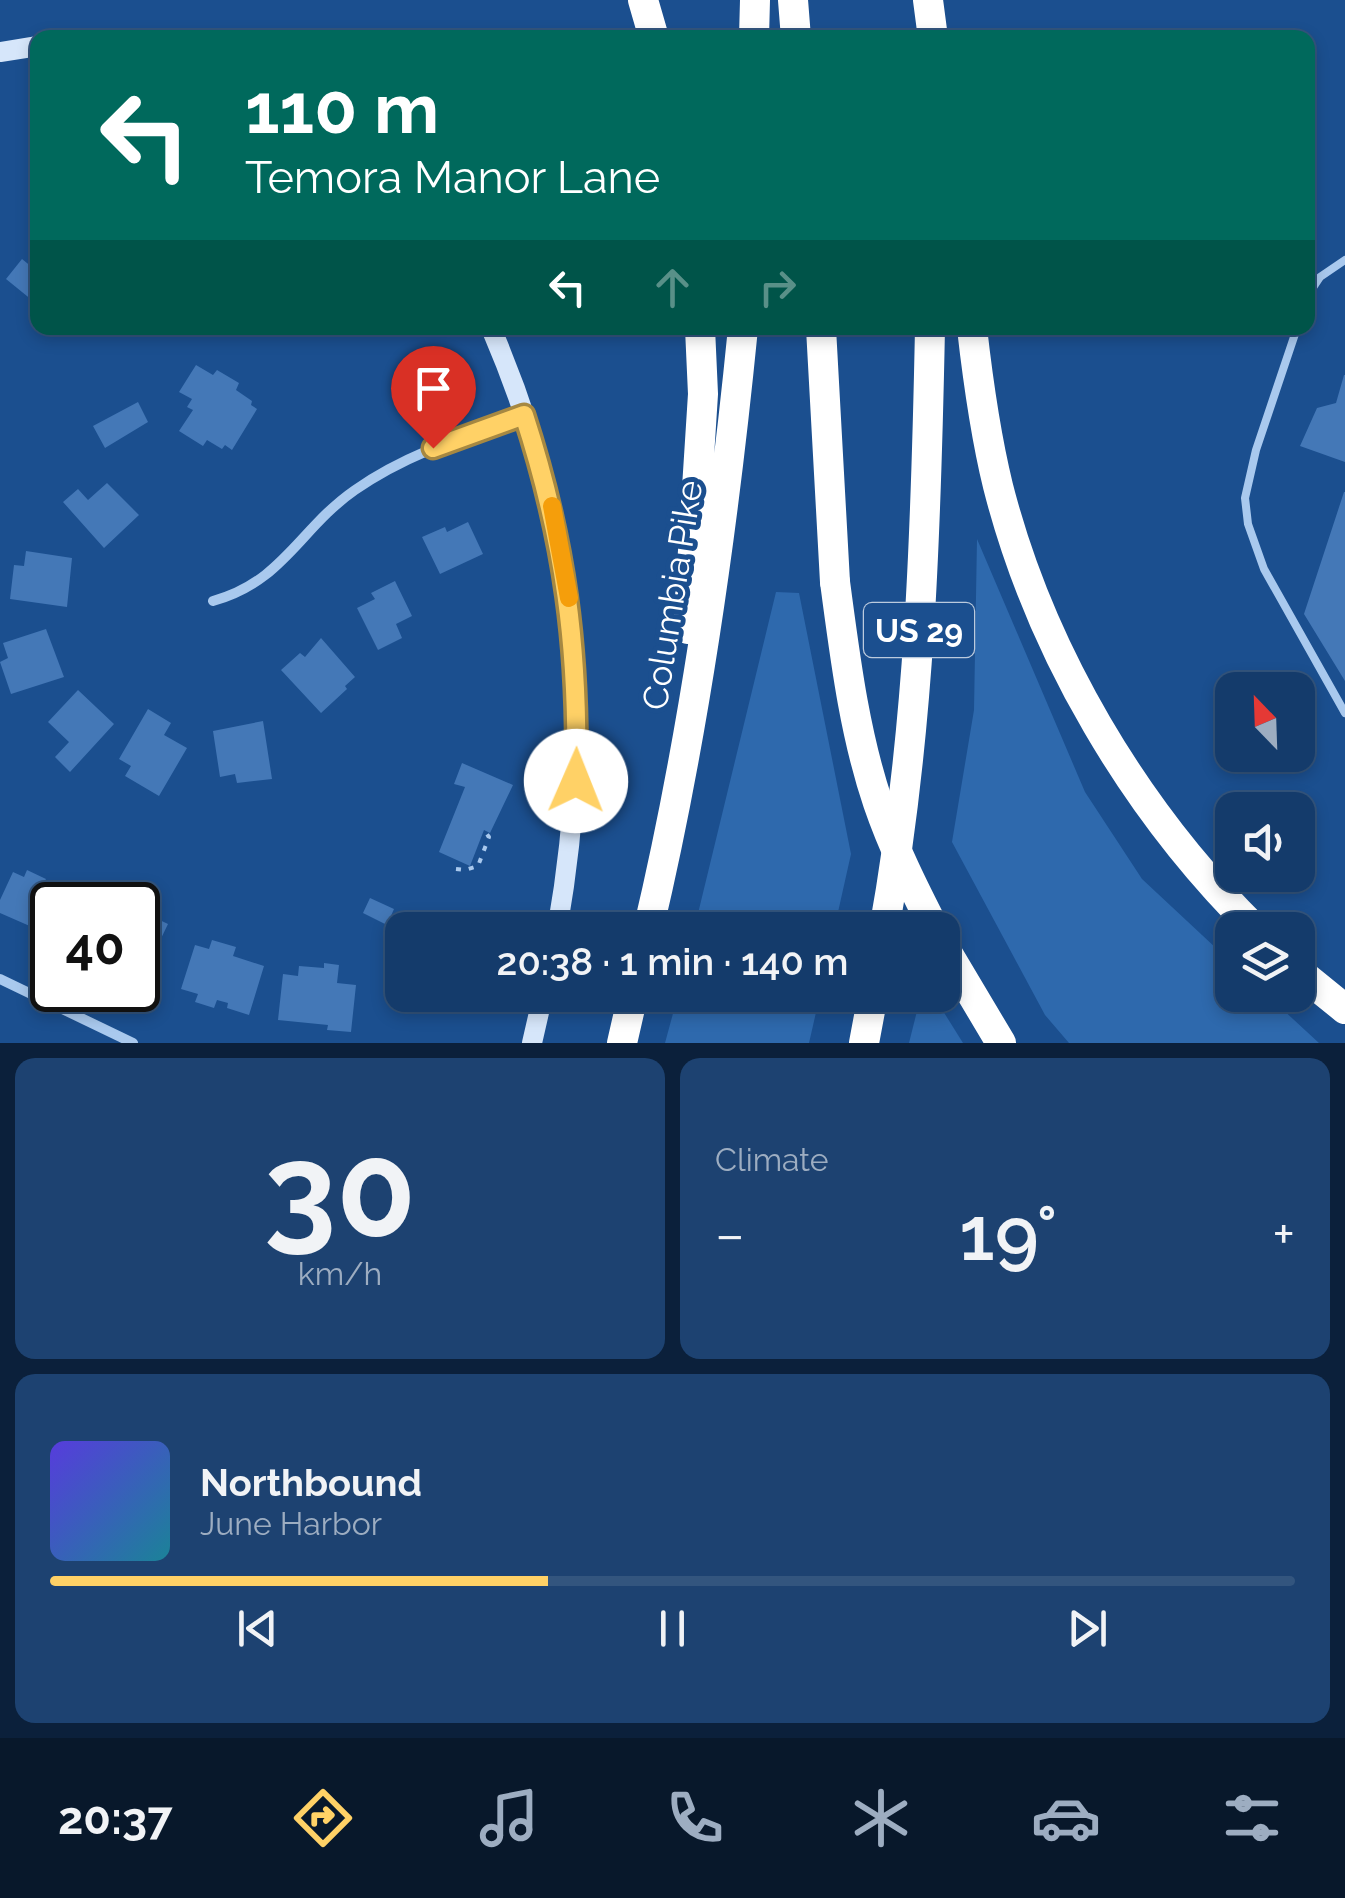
<!DOCTYPE html>
<meta charset="utf-8">
<style>
body{margin:0;font-family:Raleway,sans-serif;background:#1d4271;color:#f1f3f6;height:100vh;display:flex;flex-direction:column;font-size:38px;white-space:nowrap}
*{box-sizing:border-box;margin:0}
p{font-size:32px;color:#9dadc1}
.icon{flex:none;width:55px;height:55px;fill:none;stroke:currentColor;stroke-width:2;stroke-linecap:round;stroke-linejoin:round}
.map{position:relative;height:1043px;overflow:hidden}
.side{display:flex;flex-direction:column;gap:15px;padding:15px;background:#0b203b;flex:1}
.side>*{flex:none}
.top-card{position:absolute;left:30px;top:30px;width:1285px;height:305px;border-radius:20px;box-shadow:0 5px 15px #0003,0 0 0 2px #33557e;background:#00695c;color:#fff;overflow:hidden}
.needle{width:65px;rotate:337deg}
.fabs{position:absolute;left:1215px;top:672px;display:grid;gap:20px}
.fabs a{display:grid;place-items:center;width:100px;height:100px;border-radius:20px;background:#143b6b;box-shadow:0 5px 15px #0003,0 0 0 2px #33557e;font-size:50px}
.speed{position:absolute;left:30px;top:882px;display:flex;gap:20px;font-size:50px;font-weight:700;text-align:center}
.speed>*{display:grid;place-content:center;width:130px;height:130px;border-radius:50%;background:#143b6b;box-shadow:0 5px 15px #0003,0 0 0 2px #33557e;line-height:1}
.speed .limit{border:5px solid #111;border-radius:15px;background:#fff;color:#111}
.pin{position:absolute;display:grid;place-items:center;width:85px;height:85px;color:#fff;margin:-102px -42px;border-radius:50% 50% 50% 0;rotate:-45deg;box-shadow:0 0 10px #0007}
.pin .icon{rotate:45deg}
.me{position:absolute;width:110px;margin:-55px;rotate:1deg;stroke-linejoin:round;filter:drop-shadow(0 0 8px #0008)}
.turn{display:flex;align-items:center;gap:35px;height:210px;padding:0 50px;font-size:45px}
.turn .icon{width:130px;height:130px;stroke-width:2.5}
.turn b{display:block;font-size:70px;line-height:85px}
.lanes{display:flex;align-items:center;height:95px;padding:0 50px;background:#0003;justify-content:center;gap:50px;direction:ltr}
.lanes .off{opacity:.35}
.big{font-size:75px;font-weight:600;line-height:1.1}
.side .widget{flex:1;display:flex;flex-direction:column;justify-content:center;gap:15px;min-width:0;padding:0 35px;border-radius:20px;background:#1d4271}
.side .dial{align-items:center;gap:0}
.dial b{font-size:130px;line-height:1}
.song{display:flex;align-items:center;gap:30px}
.cover{width:120px;height:120px;border-radius:15px;background:linear-gradient(135deg,hsl(250 70% 55%),hsl(190 70% 35%))}
.played{height:10px;border-radius:5px;background:linear-gradient(90deg,#ffd166 40%,#33557e 40%)}
.keys{display:flex;justify-content:space-around;direction:ltr}
.heat{display:flex;justify-content:space-between;align-items:center;font-size:55px;direction:ltr}
.side .tiles{flex:1;display:grid;gap:15px;grid-template-columns:1fr 1fr}
.widget:last-child{grid-column:span 2}
.trip{position:absolute;left:385px;top:912px;width:575px;height:100px;border-radius:20px;background:#143b6b;box-shadow:0 5px 15px #0003,0 0 0 2px #33557e;font-weight:600;line-height:100px;text-align:center}
.tabs{display:flex;height:160px;justify-content:space-around;align-items:center;background:#08182b;color:#9dadc1}
.tabs .icon{width:70px;height:70px}
.tabs .on{color:#ffd166}
.tabs b{font-size:45px;color:#f1f3f6}
.map>svg:first-child{display:block}
.green{fill:#2e69ad}
.building{fill:#4478b7}
.lines{fill:none;stroke-linecap:round;stroke-linejoin:round}
.path{stroke:#a9c9ee;stroke-width:4;stroke-dasharray:5 8;stroke-linecap:butt}
.lane{stroke:#a9c9ee;stroke-width:8}
.street{stroke:#a9c9ee;stroke-width:10}
.secondary{stroke:#d6e6fa;stroke-width:20}
.highway{stroke:#fff;stroke-width:30}
.highway-bridge{stroke:#fff;stroke-width:30}
.route-casing{stroke:#a68842;stroke-width:25}
.route{stroke:#ffd166;stroke-width:18}
.slow{stroke:#f59e0b;stroke-width:18}
.labels{text-anchor:middle;dominant-baseline:central;stroke-width:10;stroke-linejoin:round;paint-order:stroke}
.shield{fill:#1b4f8f;stroke:#bbcadd;stroke-width:2.5}
.shield-label{font-size:32px;font-weight:bold;fill:#fff}
.street-label{font-size:35px;fill:#fff;stroke:#1b4f8f}
</style>
<div class="map">
<svg width="1345" height="1043" viewBox="0 0 1345 1043">
<rect width="100%" height="100%" fill="#1b4f8f"/>
<path class="green" d="M977,539L1085,792L1142,879L1232,963V995H1267L1319,1043H1069L1045,1015L952,842L974,710Z
M776,592L799,593L851,854L834,930H694Z
M678,995H820L809,1043H665Z
M921,995H933L963,1043H909Z"/>
<path class="building" d="M22,259L38,272V305L6,279Z
M196,365L213,375L217,370L239,383L236,390L252,401L251,405L257,409L232,450L225,445L222,449L207,440L203,446L179,431L193,410L187,407L192,399L179,392Z
M1344,375H1345V462L1300,446L1317,408L1336,403Z
M138,402L148,422L105,448L93,426Z
M107,483L139,515L104,548L63,502L78,489L88,500Z
M1344,492H1345V681L1304,614Z
M468,522L483,554L440,574L422,537L445,527L447,532Z
M26,551L72,558L67,607L10,599L14,565L24,566Z
M395,581L412,616L396,624L402,638L378,650L357,608L375,599L371,593Z
M46,629L64,677L11,694L0,662L8,658L3,643Z
M321,638L355,677L345,686L347,689L321,713L281,670L300,653L305,657Z
M78,690L114,724L70,772L55,757L69,742L48,722Z
M148,709L171,723L164,735L187,748L159,796L125,776L131,766L119,759Z
M263,721L272,779L237,783L235,774L220,777L213,731Z
M462,763L513,785L490,833L484,830L470,866L439,852L465,787L454,784Z
M27,870L46,879L42,886L69,899L66,905H52V934L49,942L29,933L32,927L0,913V900L13,872L24,877Z
M370,898L394,909L387,925L363,913Z
M143,912L168,924L140,982L138,980V925Z
M212,940L236,947L233,956L264,966L249,1015L227,1008L228,1003L217,1000L214,1008L195,1002L198,994L181,989L195,945L209,949Z
M324,963L339,965L337,983L356,985L351,1032L327,1030L328,1025L278,1020L283,974L298,976L299,966L324,968Z"/>
<g class="lines">
<path class="path" d="M456,869L465,870L478,866L489,837L484,830"/>
<path class="lane" d="M1308,295L1320,277L1345,260
M1297,328L1256,450L1245,498L1248,524L1264,569L1345,713"/>
<path class="street" d="M213,601C283,582 300,528 355,490C406,454 465,436 523,416
M0,979L133,1043"/>
<path class="secondary" d="M0,52L38,46
M491,328C577,528 595,715 557,930
M532,1043L543,995"/>
<path class="highway" d="M643,0L654,38
M793,0L796,38
M928,0L933,38
M754,38L755,0
M821,328L835,582
M972,328C978,381 985,433 998,486C1040,651 1135,811 1256,930
M688,629L703,394L700,328
M648,930C695,732 723,530 743,328
M884,930C920,731 926,529 930,328
M942,944L1001,1043
M1298,971L1345,1009
M622,1043L633,995
M864,1043L873,995"/>
<path class="highway-bridge" d="M835,582C845,656 854,732 878,803C893,847 914,889 935,930"/>
</g>
<g class="lines">
<defs>
<path id="route" d="M433,448L524,415C565,541 579,649 576,781"/>
</defs>
<use href="#route" class="route-casing"/>
<use href="#route" class="route"/>
<path class="slow" d="M552,506L569,598"/>
</g>
<g class="labels">
<rect class="shield" x="864" y="603" width="110" height="54" rx="8"/>
<g class="shield-label">
<text x="919" y="630">US 29</text>
</g>
<g class="street-label">
<text transform="translate(672 595) rotate(-81)">Columbia Pike</text>
</g>
</g>
</svg>
<div class="fabs">
<a><svg class="needle" viewBox="-14 -14 28 28"><path d="M0-13l5 13h-10z" fill="#e53935"/><path d="M0 13l5-13h-10z" fill="#9dadc1"/></svg></a>
<a><svg class="icon" aria-label="sound" viewBox="0 0 24 24"><path d="M4 9h4l5-4v14l-5-4H4zM17 9q2 3 0 6"/></svg></a>
<a><svg class="icon" aria-label="layers" viewBox="0 0 24 24"><path d="M12 4l9 5-9 5-9-5zM3 14l9 5 9-5"/></svg></a>
</div>
<div class="speed"><div class="limit">40</div></div>
<div class="pin" style="left:433px;top:448px;background:#d93025"><svg class="icon" aria-label="arrive" viewBox="0 0 24 24"><path d="M6 21V4h12l-3 4 3 4H6"/></svg></div>
<svg class="me" style="left:576px;top:781px" viewBox="-20 -20 40 40"><circle r="19" fill="#fff"/><path d="M0-13L10 11 0 6-10 11z" fill="#ffd166"/></svg>
<div class="trip">20:38 · 1 min · 140 m</div>
<div class="top-card">
<div class="turn"><svg class="icon" aria-label="left" viewBox="0 0 24 24"><path d="M17 20v-9H6M10 6l-5 5 5 5"/></svg><div><b>110 m</b>Temora Manor Lane</div></div>
<div class="lanes"><svg class="icon" aria-label="left" viewBox="0 0 24 24"><path d="M17 20v-9H6M10 6l-5 5 5 5"/></svg><svg class="icon off" aria-label="ahead" viewBox="0 0 24 24"><path d="M12 20V5M6 11l6-6 6 6"/></svg><svg class="icon off" aria-label="right" viewBox="0 0 24 24"><path d="M7 20v-9h11M14 6l5 5-5 5"/></svg></div>
</div>
</div>
<section class="side">
<div class="tiles">
<div class="widget dial"><b>30</b><p>km/h</p></div>
<div class="widget"><p>Climate</p>
<div class="heat"><a>−</a><b class="big">19°</b><a>+</a></div>
</div>
<div class="widget">
<div class="song"><i class="cover"></i><div><b>Northbound</b><p>June Harbor</p></div></div>
<div class="played"></div>
<div class="keys"><svg class="icon" aria-label="previous" viewBox="0 0 24 24"><path d="M18 5L8 12l10 7zM5 5v14"/></svg><svg class="icon" aria-label="pause" viewBox="0 0 24 24"><path d="M8 5v14M16 5v14"/></svg><svg class="icon" aria-label="next" viewBox="0 0 24 24"><path d="M6 5l10 7-10 7zM19 5v14"/></svg></div>
</div>
</div>
</section>
<nav class="tabs">
<b>20:37</b>
<svg class="icon on" aria-label="directions" viewBox="0 0 24 24"><path d="M12 3l9 9-9 9-9-9zM9 14v-3h6M13 9l2 2-2 2"/></svg>
<svg class="icon" aria-label="music" viewBox="0 0 24 24"><path d="M9 18V5l10-2v13"/><circle cx="6" cy="18" r="3"/><circle cx="16" cy="16" r="3"/></svg>
<svg class="icon" aria-label="phone" viewBox="0 0 24 24"><path d="M5 4h4l2 5-3 2q2 4 5 5l2-3 5 2v4C11 20 4 13 5 4z"/></svg>
<svg class="icon" aria-label="climate" viewBox="0 0 24 24"><path d="M12 3v18M4 7l16 10M4 17L20 7"/></svg>
<svg class="icon" aria-label="car" viewBox="0 0 24 24"><path d="M5 17H2v-5l4-1 3-4h7l3 4 3 1v5h-3M9 17h6M6 11h13"/><circle cx="7" cy="17" r="2"/><circle cx="17" cy="17" r="2"/></svg>
<svg class="icon" aria-label="filters" viewBox="0 0 24 24"><path d="M4 7h16M4 17h16"/><circle cx="9" cy="7" r="2"/><circle cx="15" cy="17" r="2"/></svg>
</nav>
